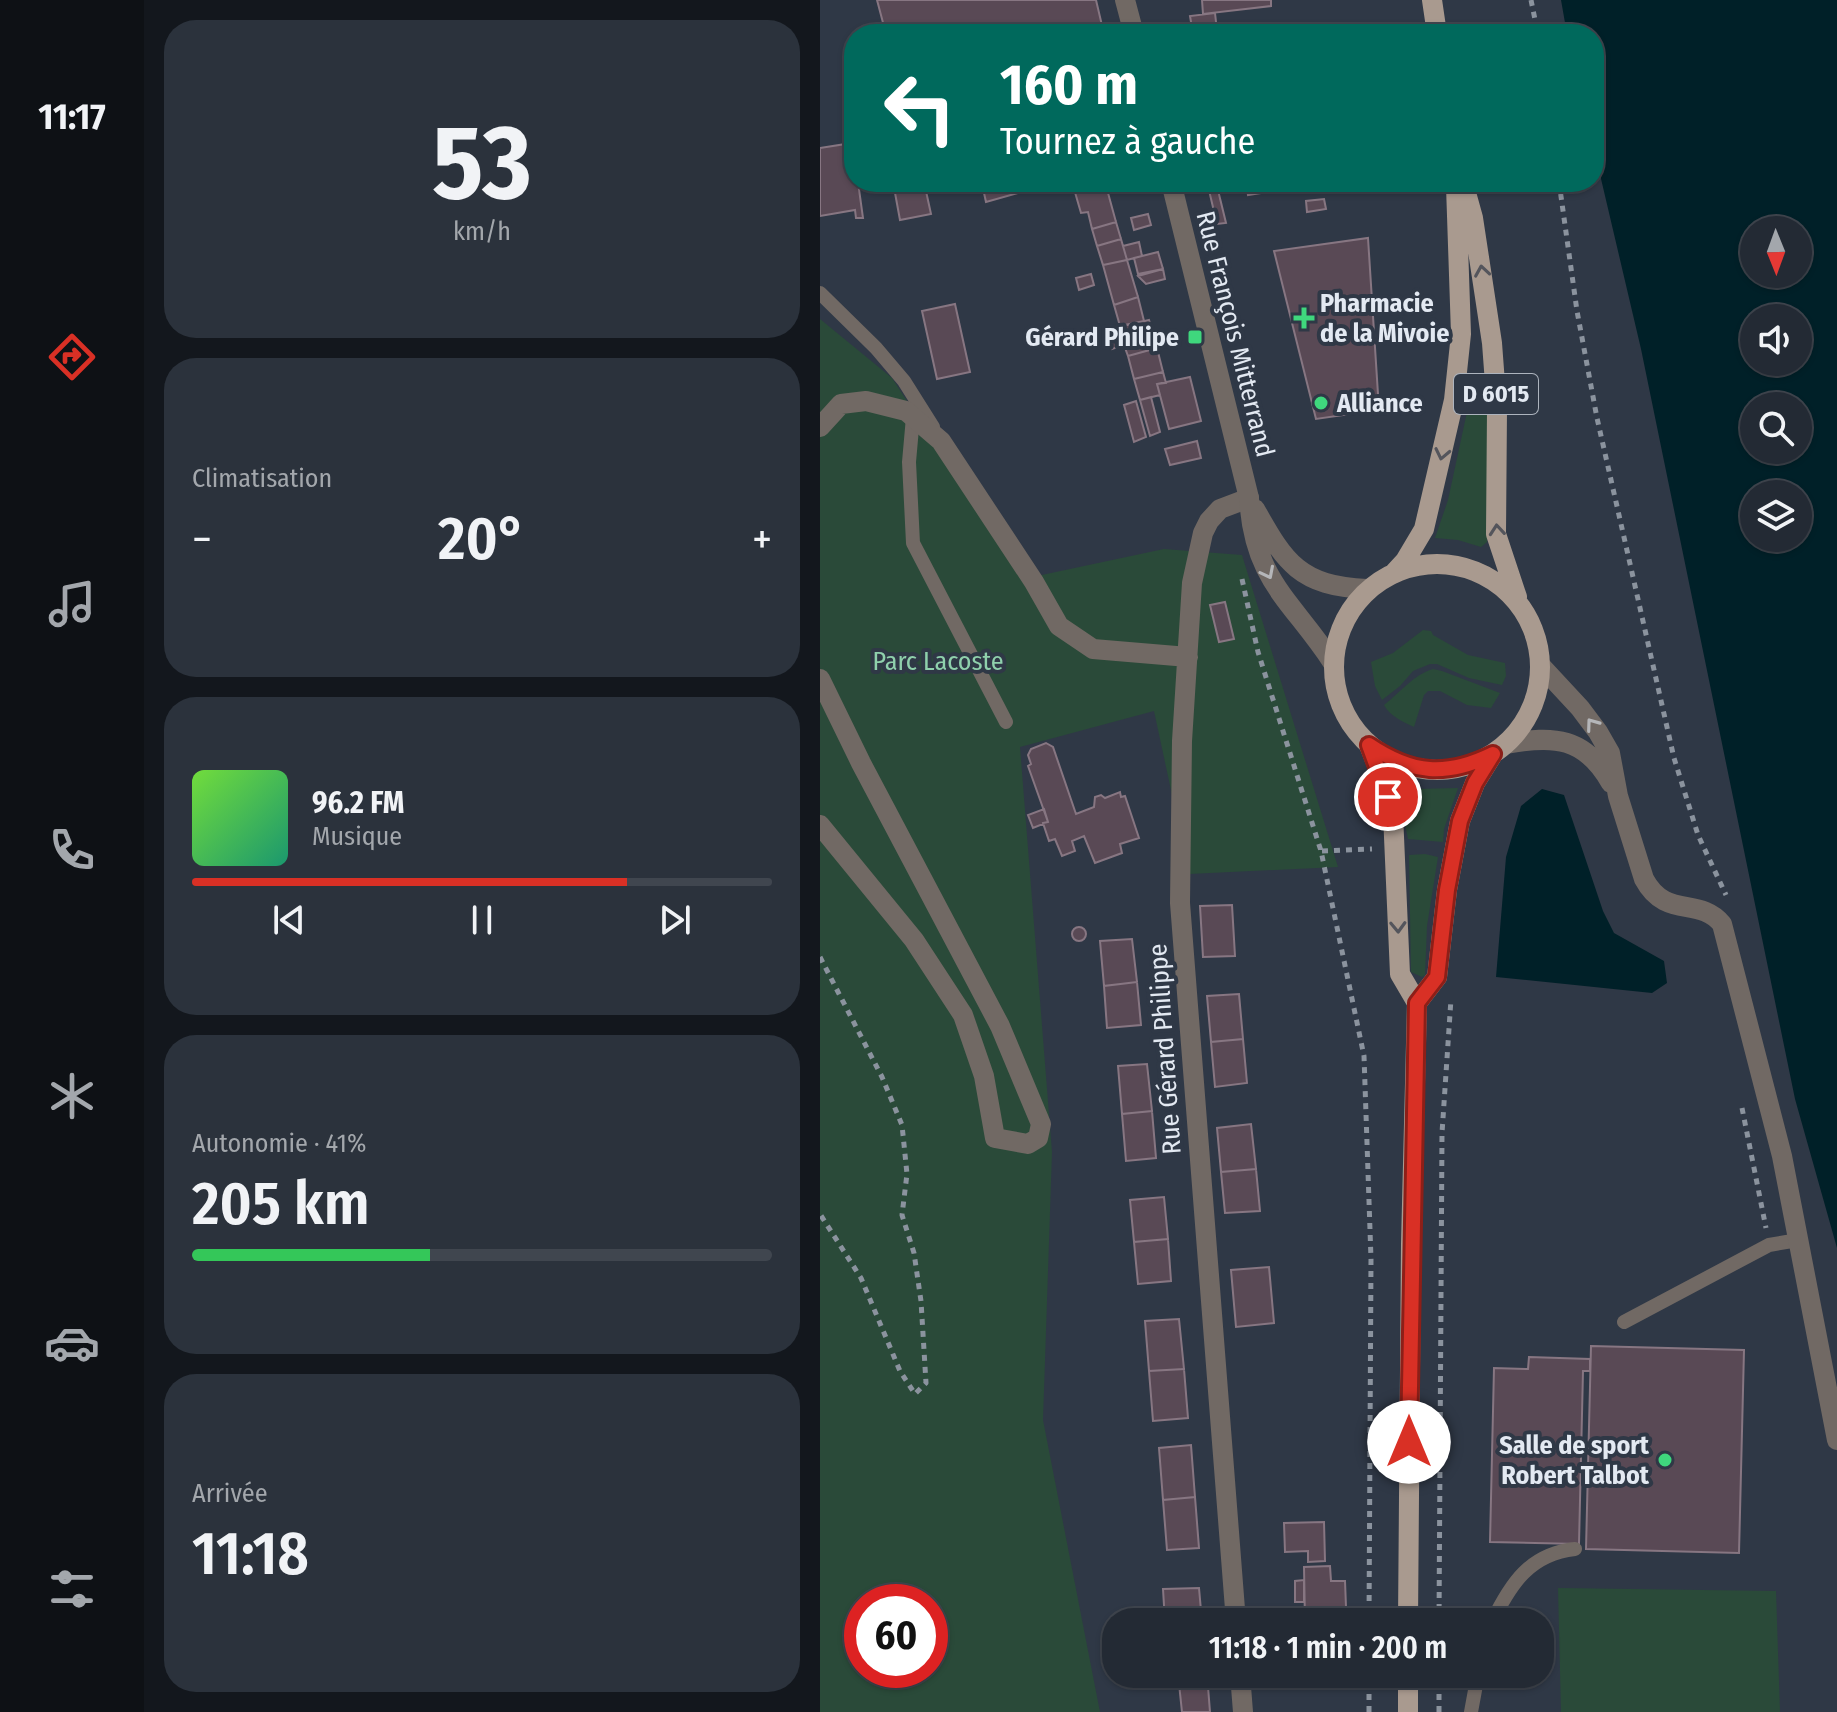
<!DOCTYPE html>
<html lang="fr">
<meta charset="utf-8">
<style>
body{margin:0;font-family:"Fira Sans Condensed",sans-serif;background:#2b323c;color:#f1f3f6;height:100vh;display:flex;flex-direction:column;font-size:30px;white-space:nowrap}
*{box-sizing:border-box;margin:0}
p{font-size:26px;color:#a3a7ac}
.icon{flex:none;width:44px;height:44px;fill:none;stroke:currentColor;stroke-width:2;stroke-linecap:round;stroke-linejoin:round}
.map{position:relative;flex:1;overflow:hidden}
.panel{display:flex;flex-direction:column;gap:20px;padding:20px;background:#13171d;width:676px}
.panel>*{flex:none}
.banner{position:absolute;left:24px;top:24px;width:760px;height:168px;border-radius:32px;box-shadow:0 2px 6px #0004,0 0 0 2px #40464f;background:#00695c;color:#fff;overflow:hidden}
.needle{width:52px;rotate:179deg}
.tools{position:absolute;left:920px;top:216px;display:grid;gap:16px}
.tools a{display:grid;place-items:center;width:72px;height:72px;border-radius:50%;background:#232a34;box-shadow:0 2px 6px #0004,0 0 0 2px #40464f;font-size:40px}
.speed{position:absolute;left:24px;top:1584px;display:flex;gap:16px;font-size:40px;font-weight:700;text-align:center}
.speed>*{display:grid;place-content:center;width:104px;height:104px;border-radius:50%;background:#232a34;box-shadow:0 2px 6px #0004,0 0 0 2px #40464f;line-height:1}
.speed .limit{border:12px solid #d22;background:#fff;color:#111}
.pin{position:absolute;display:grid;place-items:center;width:68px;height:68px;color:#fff;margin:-34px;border:4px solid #fff;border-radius:50%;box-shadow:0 2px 8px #0007}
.me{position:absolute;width:88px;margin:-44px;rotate:0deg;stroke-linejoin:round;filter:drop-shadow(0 0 6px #0008)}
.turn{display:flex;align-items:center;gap:28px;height:168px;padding:0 24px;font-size:36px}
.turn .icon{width:104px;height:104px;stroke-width:2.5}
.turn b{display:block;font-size:56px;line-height:68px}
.big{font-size:60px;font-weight:600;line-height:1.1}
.panel .card{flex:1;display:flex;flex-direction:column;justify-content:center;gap:12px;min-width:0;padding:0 28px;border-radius:32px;background:#2b323c}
.panel .dial{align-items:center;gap:0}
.dial b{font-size:104px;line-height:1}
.song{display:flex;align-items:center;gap:24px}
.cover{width:96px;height:96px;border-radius:12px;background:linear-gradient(135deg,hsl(100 70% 55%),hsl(160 70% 35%))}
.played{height:8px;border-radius:4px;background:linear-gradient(90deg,#d93025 75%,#40464f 75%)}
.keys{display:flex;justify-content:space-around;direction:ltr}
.heat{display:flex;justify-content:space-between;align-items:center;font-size:44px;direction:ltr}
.charge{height:12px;border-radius:6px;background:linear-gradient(90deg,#34c759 41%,#40464f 0)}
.trip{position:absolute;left:282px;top:1608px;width:452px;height:80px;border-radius:32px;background:#232a34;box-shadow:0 2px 6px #0004,0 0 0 2px #40464f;font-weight:600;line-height:80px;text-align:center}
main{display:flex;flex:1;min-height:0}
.tabs{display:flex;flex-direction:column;width:144px;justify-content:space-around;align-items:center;background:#0e1115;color:#a3a7ac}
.tabs .icon{width:56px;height:56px}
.tabs .active{color:#d93025}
.tabs b{font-size:36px;color:#f1f3f6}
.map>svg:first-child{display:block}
.green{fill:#2a4a39;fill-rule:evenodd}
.water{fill:#002028;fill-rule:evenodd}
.building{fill:#594955;stroke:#877682;stroke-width:2}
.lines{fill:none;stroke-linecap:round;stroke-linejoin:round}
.path{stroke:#8b939e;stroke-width:5;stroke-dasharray:6 6;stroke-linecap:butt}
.service{stroke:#716964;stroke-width:14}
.minor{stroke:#716964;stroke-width:20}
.tertiary{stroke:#716964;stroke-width:20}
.primary{stroke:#a99a8f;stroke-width:20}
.oneway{stroke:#54555c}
.oneway2{stroke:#b5b6b9}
.route-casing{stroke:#8d1f18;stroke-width:20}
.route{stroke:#d93025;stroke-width:14}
.poi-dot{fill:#3fd77d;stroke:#2f3846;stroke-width:3}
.labels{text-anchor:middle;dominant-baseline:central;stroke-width:8;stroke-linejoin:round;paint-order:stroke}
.shield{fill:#2f3846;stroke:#adb4be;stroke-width:2}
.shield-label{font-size:24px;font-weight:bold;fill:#e3e9f2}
.poi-label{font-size:26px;font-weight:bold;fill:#e3e9f2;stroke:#2f3846;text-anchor:start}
.street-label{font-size:26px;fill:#e3e9f2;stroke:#2f3846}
.park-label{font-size:26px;fill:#8fd0ac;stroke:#2f3846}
</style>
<main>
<nav class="tabs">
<b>11:17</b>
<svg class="icon active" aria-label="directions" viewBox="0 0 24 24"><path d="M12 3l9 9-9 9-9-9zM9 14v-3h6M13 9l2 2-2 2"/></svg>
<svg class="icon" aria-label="music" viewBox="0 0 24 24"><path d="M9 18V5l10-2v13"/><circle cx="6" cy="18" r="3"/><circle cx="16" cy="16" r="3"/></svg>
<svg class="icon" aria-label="phone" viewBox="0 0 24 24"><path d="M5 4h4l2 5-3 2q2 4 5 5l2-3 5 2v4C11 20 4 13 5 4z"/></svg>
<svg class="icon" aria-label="climate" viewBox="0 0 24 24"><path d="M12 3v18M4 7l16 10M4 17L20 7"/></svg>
<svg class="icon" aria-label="car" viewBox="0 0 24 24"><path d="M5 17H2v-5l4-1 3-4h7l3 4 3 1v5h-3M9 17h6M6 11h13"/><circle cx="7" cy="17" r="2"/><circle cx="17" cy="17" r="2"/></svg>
<svg class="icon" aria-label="filters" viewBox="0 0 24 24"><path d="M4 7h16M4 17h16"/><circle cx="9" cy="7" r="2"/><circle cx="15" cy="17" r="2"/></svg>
</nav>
<section class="panel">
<div class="card dial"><b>53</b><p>km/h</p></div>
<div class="card"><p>Climatisation</p>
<div class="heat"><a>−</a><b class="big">20°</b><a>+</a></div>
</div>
<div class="card">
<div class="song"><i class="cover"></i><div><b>96.2 FM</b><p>Musique</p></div></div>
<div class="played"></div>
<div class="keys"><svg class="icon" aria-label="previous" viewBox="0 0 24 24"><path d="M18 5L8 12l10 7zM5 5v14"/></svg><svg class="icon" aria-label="pause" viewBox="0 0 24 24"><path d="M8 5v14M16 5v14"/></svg><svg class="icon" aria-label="next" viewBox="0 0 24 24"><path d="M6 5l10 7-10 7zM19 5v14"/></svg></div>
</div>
<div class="card"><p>Autonomie · 41%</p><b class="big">205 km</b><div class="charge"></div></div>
<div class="card"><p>Arrivée</p><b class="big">11:18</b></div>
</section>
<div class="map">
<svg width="1017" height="1712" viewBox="0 0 1017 1712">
<rect width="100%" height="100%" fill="#2f3846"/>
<path class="green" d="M0,319L72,378L203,579L344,549L422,555L518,867L369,874L334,711L200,747L232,1152L223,1420L280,1712H0ZM42,1602H110V1670H42Z
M657,394H664L667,397V542L661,547L638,540L615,538L628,500L650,398Z
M603,630L611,631L613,635L648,655L685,663L686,676L682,685L649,678L617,664H610L593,671L580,686L562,700L555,686L551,662L573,653Z
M613,669L622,671L680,693L671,708L647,705L620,691H608L604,695L594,727C583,722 570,716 564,705C581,692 593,675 613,669Z
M576,782L597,789L638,788L624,829L623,842L588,839Z
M605,854L618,857L607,926L605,975L602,977L591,972L589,855Z
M738,1588L956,1591L960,1712H741Z"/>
<path class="water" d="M741,0H1017V1248L975,1099L821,349L774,149V34H747ZM934,230H978V274H934ZM934,318H978V362H934ZM934,406H978V450H934ZM934,494H978V538H934Z
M722,789L744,795L783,911L794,933L844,961L847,983L832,993L676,977L686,857L701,806Z"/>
<path class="building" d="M57,0H276L284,34H66Z
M382,0H451V6L383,14Z
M395,13L397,31L373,34L370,16Z
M32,143L34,182H38L43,218H36L35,210L0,216V148Z
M73,182H104L111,214L80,220Z
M252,182H285L296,222L272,229L268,212L261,213Z
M387,182H396L406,223L397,224Z
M426,182H452L453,191L428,195Z
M197,188L198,193L166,202L164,193Z
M504,199L506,209L487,212L486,201Z
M328,214L331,225L314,230L311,218Z
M296,222L301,239L277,246L272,229Z
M548,238L559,410L496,419L454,251Z
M301,239L307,260L283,265L277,246Z
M319,242L322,256L307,260L303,246Z
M338,252L343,269L318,274L314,258Z
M307,260L318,297L294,305L283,265Z
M343,269L345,279L326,284L318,276Z
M271,274L274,285L259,290L256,278Z
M318,297L324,321L300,326L294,305Z
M135,304L150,372L117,379L102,311Z
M329,320L337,348L308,356L304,345L292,349L286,330Z
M337,348L343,372L314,379L308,356Z
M343,372L346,383L337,384L340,395L320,400L314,379Z
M370,377L381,421L349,429L337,384Z
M331,397L340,432L330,436L320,400Z
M316,401L326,437L314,442L304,405Z
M377,441L381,458L350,465L345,449Z
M405,602L414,639L399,642L390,605Z
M226,743L233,747L256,814L274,807L275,797L281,795L285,798L300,792L301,797L305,796L319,838L300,844L302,853L275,863L264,836L252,841L255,851L242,856L235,839L229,841L223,823L228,822L208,766L211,764L208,755L211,749Z
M224,809L228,822L213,828L208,815Z
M412,905L415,956L383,957L380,906Z
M252 934a7 7 0 1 1 14 0a7 7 0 1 1-14 0Z
M312,939L317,982L284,986L280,941Z
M317,982L321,1025L287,1028L284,986Z
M419,994L423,1039L391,1042L387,996Z
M423,1039L427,1083L395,1087L391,1042Z
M327,1064L332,1111L302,1114L298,1066Z
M332,1111L336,1158L306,1161L302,1114Z
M431,1124L436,1169L401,1172L397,1128Z
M436,1169L440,1211L405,1213L401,1172Z
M344,1197L348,1239L314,1242L310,1200Z
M348,1239L351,1281L318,1284L314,1242Z
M449,1267L454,1323L416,1327L411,1270Z
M359,1319L364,1369L329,1371L325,1321Z
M771,1346L924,1350L919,1553L766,1549Z
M709,1357L770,1359V1371H763L759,1544L670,1542L674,1368L708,1369Z
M364,1369L368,1418L333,1421L329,1371Z
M371,1445L375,1497L343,1500L339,1448Z
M375,1497L379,1548L347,1550L343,1500Z
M504,1522L505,1561L488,1562V1551L465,1552L464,1523Z
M510,1566L511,1581H525L526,1607H512V1611L506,1610V1622H485L484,1567Z
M484,1580V1602H475V1581Z
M379,1588L382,1622H345L343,1589Z
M358,1674H387L390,1712H362Z"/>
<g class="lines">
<path class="path" d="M711,0L718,34
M739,182L757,311L777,418L854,758L878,835L906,895
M422,579L438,652L501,851L544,1056L551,1259L549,1622
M502,851L552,849
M0,957L62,1077L82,1125L87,1174L82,1215L94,1253L101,1301L106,1383L95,1394L80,1371L41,1278L0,1214
M922,1108L946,1228
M619,1622L622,1133L631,999
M549,1712V1674
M619,1712V1674"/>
<path class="service" d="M0,293L56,348L84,381L113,427
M93,417L89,462L93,543L186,722
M804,1322L949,1245L978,1240
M672,1622C691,1583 710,1554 755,1549
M651,1712L658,1674"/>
<path class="minor" d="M0,427L21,404L46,401L86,411L121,441L214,582L239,626L273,649L368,657
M721,666L760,708L778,732L790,753L798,796L824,879C846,920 879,896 902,924L962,1156L1017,1440
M0,679L41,763L180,1026L221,1124L218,1138L208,1144L175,1138L164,1076L143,1015L94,940L0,825
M686,744C734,735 765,737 791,783
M416,1622L360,903L362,741L372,583L383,533L389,521L400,509L429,498
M420,1674L423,1712"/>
<path class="tertiary" d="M305,0L314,34
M351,182L429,498C434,582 472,600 513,663
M435,509C465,563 480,586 547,589"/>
<path class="primary" d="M612,0L617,34
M643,182L653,218L672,343L677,410L676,534L697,597
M514 667a103 103 0 1 1 206 0a103 103 0 1 1-206 0Z
M573,574L585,561L604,529L634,400L641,334L636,186
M549,745L563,780L573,814L580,974L597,1003L591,1244L588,1622
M597,1003L617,977L627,890L640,821L655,783L673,754
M588,1712V1674"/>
</g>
<defs><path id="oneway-chevron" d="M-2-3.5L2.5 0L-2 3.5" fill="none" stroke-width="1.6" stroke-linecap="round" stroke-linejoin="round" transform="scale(2)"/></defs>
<g class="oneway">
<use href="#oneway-chevron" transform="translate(662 271) rotate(-99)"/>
<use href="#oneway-chevron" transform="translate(622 454) rotate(102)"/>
<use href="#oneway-chevron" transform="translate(677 530) rotate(-95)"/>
<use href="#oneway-chevron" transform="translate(578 927) rotate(88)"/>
</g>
<g class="oneway2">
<use href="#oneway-chevron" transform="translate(448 573) rotate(63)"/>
<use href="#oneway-chevron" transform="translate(772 724) rotate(-126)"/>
</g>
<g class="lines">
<defs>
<path id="route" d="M568,797L549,745C592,774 626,777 673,754L655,783L640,821L627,890L617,977L597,1003L589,1442"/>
</defs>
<use href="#route" class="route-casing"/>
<use href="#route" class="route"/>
</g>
<g class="poi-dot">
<path d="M480 306h8v8h8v8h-8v8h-8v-8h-8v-8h8z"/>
<rect x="367" y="329" width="16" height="16" rx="4"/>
<circle cx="501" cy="403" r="8"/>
<circle cx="845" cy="1460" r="8"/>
</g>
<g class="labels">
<rect class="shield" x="634" y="374" width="84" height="40" rx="6"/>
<g class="shield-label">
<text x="676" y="394">D 6015</text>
</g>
<g class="poi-label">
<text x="500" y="303">Pharmacie<tspan x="500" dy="30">de la Mivoie</tspan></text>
<text x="359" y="337" text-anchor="end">Gérard Philipe</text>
<text x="517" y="403">Alliance</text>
<text x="829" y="1445" text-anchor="end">Salle de sport<tspan x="829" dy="30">Robert Talbot</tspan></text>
</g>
<g class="street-label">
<text transform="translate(415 334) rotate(76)">Rue François Mitterrand</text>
<text transform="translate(345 1049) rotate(-94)">Rue Gérard Philippe</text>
</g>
<g class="park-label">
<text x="118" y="661">Parc Lacoste</text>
</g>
</g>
</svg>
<div class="tools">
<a><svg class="needle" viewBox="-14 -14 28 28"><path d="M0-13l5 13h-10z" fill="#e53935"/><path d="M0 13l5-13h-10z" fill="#a3a7ac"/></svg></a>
<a><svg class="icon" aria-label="sound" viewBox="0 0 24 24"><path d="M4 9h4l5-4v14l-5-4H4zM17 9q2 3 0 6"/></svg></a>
<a><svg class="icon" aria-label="search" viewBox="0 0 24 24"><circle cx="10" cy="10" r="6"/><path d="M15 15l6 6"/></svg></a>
<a><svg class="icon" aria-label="layers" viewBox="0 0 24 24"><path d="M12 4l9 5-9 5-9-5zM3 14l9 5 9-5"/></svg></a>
</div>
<div class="speed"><div class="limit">60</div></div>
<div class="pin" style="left:568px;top:797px;background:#d93025"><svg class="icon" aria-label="arrive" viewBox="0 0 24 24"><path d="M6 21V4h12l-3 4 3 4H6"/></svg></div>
<svg class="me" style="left:589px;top:1442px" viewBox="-20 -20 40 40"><circle r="19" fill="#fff"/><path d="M0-13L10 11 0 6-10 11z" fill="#d93025"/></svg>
<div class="trip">11:18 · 1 min · 200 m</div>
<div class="banner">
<div class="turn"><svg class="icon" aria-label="left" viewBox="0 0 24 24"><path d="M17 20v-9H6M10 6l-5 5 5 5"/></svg><div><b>160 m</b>Tournez à gauche</div></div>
</div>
</div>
</main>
